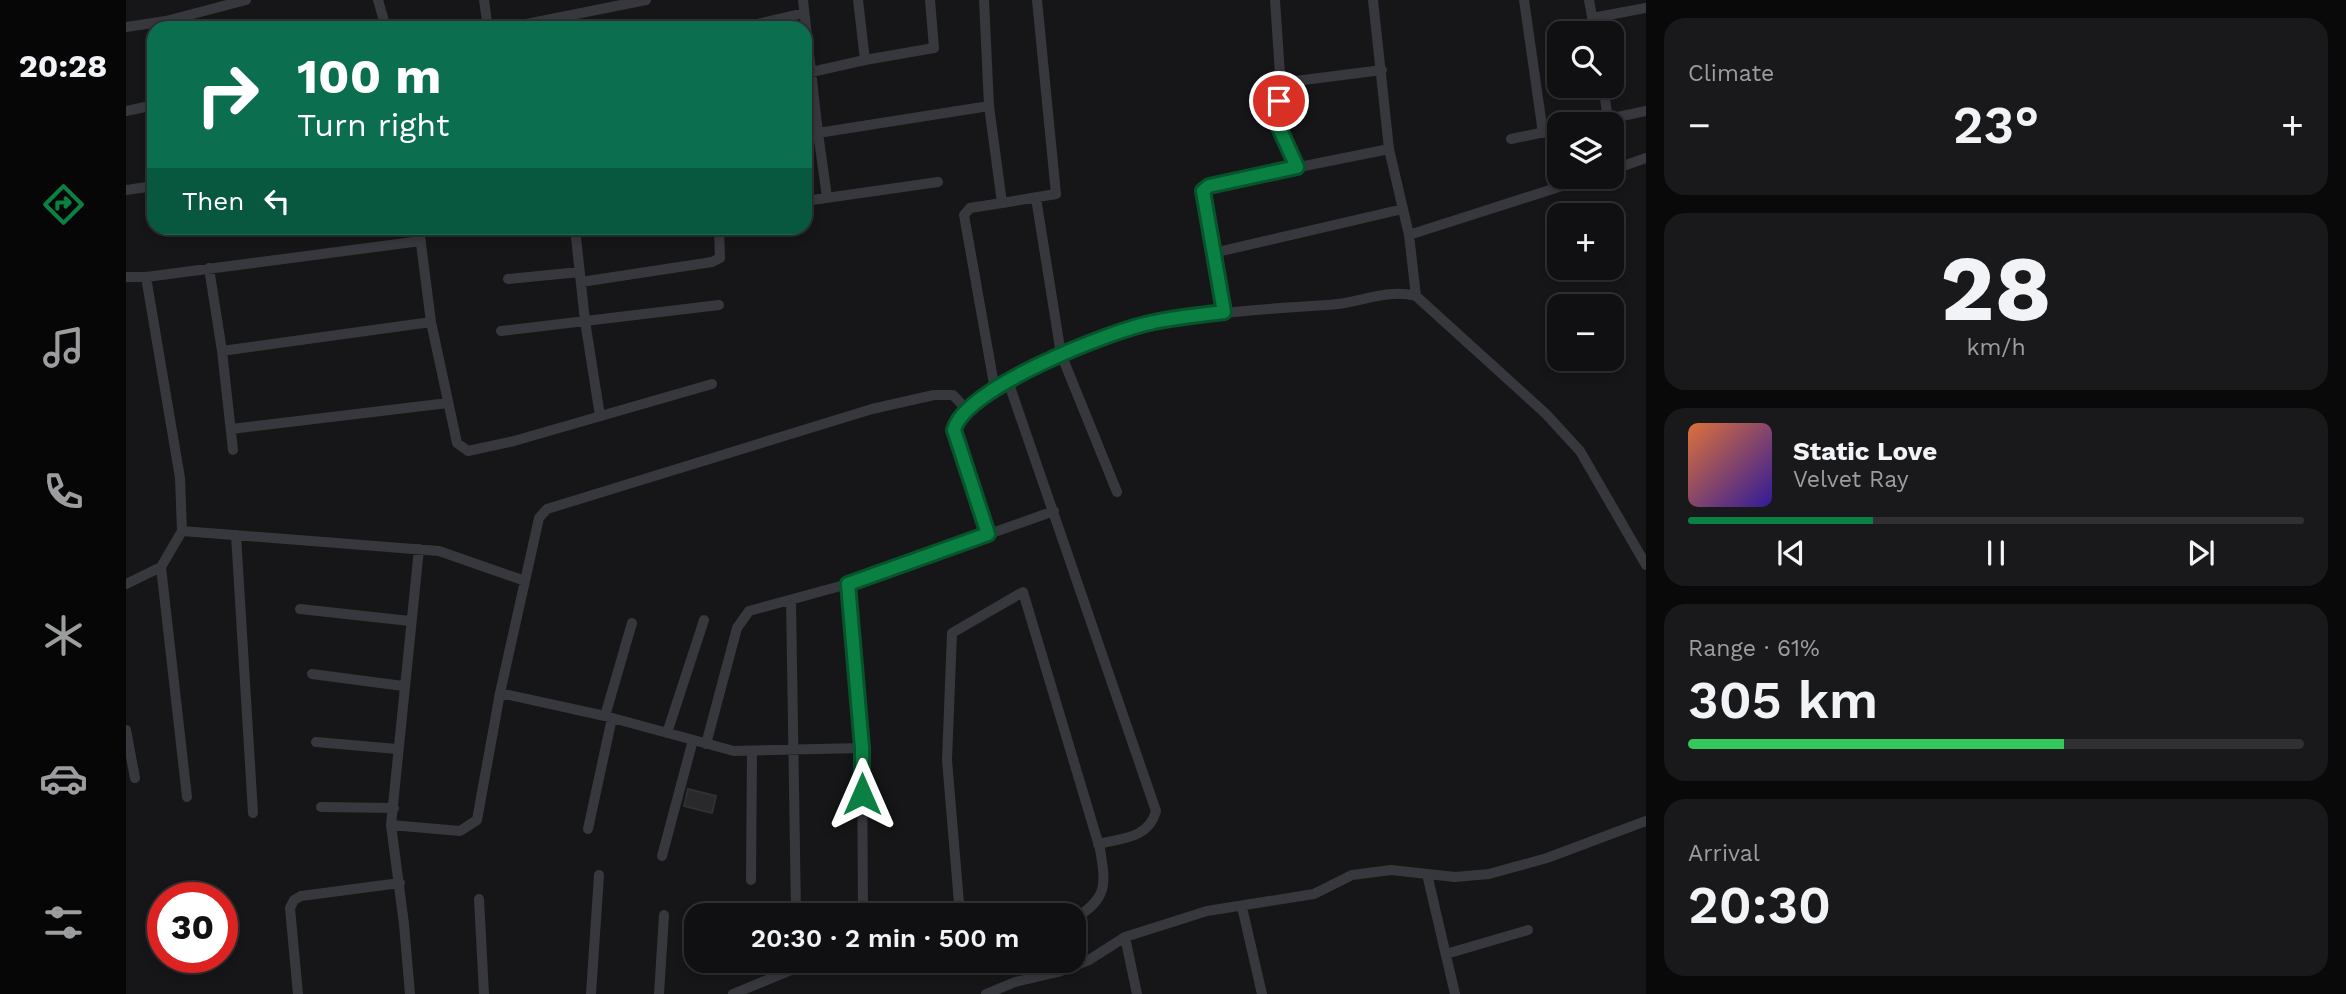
<!DOCTYPE html>
<meta charset="utf-8">
<style>
body{margin:0;font-family:"Work Sans",sans-serif;background:#19191b;color:#f1f3f6;height:100vh;display:flex;flex-direction:column;font-size:26px;white-space:nowrap}
*{box-sizing:border-box;margin:0}
p{font-size:23px;color:#9c9d9f}
.icon{flex:none;width:38px;height:38px;fill:none;stroke:currentColor;stroke-width:2;stroke-linecap:round;stroke-linejoin:round}
.map{position:relative;flex:1;overflow:hidden}
.details{display:flex;flex-direction:column;gap:18px;padding:18px;background:#09090a;width:700px}
.details>*{flex:none}
.guide{position:absolute;left:21px;top:21px;width:665px;height:214px;border-radius:21px;box-shadow:0 4px 10px #0003,0 0 0 2px #303032;background:#0b6e4f;color:#fff;overflow:hidden}
.fabs{position:absolute;left:1421px;top:21px;display:grid;gap:14px}
.fabs a{display:grid;place-items:center;width:77px;height:77px;border-radius:14px;background:#101012;box-shadow:0 4px 10px #0003,0 0 0 2px #303032;font-size:35px}
.speed{position:absolute;left:21px;top:882px;display:flex;gap:14px;font-size:35px;font-weight:700;text-align:center}
.speed>*{display:grid;place-content:center;width:91px;height:91px;border-radius:50%;background:#101012;box-shadow:0 4px 10px #0003,0 0 0 2px #303032;line-height:1}
.speed .limit{border:10px solid #d22;background:#fff;color:#111}
.pin{position:absolute;display:grid;place-items:center;width:60px;height:60px;color:#fff;margin:-30px;border:4px solid #fff;border-radius:50%;box-shadow:0 2px 7px #0007}
.me{position:absolute;width:77px;margin:-38px;rotate:0deg;stroke-linejoin:round;filter:drop-shadow(0 0 5px #0008)}
.turn{display:flex;align-items:center;gap:24px;height:147px;padding:0 35px;font-size:32px}
.turn .icon{width:91px;height:91px;stroke-width:2.5}
.turn b{display:block;font-size:49px;line-height:60px}
.then{display:flex;align-items:center;height:66px;padding:0 35px;background:#0003;gap:14px;font-size:26px}
.big{font-size:52px;font-weight:600;line-height:1.1}
.details .tile{flex:1;display:flex;flex-direction:column;justify-content:center;gap:10px;min-width:0;padding:0 24px;border-radius:21px;background:#19191b}
.details .dial{align-items:center;gap:0}
.dial b{font-size:91px;line-height:1}
.song{display:flex;align-items:center;gap:21px}
.cover{width:84px;height:84px;border-radius:10px;background:linear-gradient(135deg,hsl(20 70% 55%),hsl(250 70% 35%))}
.played{height:7px;border-radius:4px;background:linear-gradient(90deg,#0b8043 30%,#303032 30%)}
.keys{display:flex;justify-content:space-around;direction:ltr}
.heat{display:flex;justify-content:space-between;align-items:center;font-size:38px;direction:ltr}
.charge{height:10px;border-radius:5px;background:linear-gradient(90deg,#34c759 61%,#303032 0)}
.trip{position:absolute;left:558px;top:903px;width:402px;height:70px;border-radius:21px;background:#101012;box-shadow:0 4px 10px #0003,0 0 0 2px #303032;font-weight:600;line-height:70px;text-align:center}
main{display:flex;flex:1;min-height:0}
.tab-bar{display:flex;flex-direction:column;width:126px;justify-content:space-around;align-items:center;background:#060607;color:#9c9d9f}
.tab-bar .icon{width:49px;height:49px}
.tab-bar .active{color:#0b8043}
.tab-bar b{font-size:32px;color:#f1f3f6}
.map>svg:first-child{display:block}
.building{fill:#29292c;stroke:#303034;stroke-width:2}
.lines{fill:none;stroke-linecap:round;stroke-linejoin:round}
.minor{stroke:#37383d;stroke-width:10}
.route-casing{stroke:#07532c;stroke-width:18}
.route{stroke:#0b8043;stroke-width:12}
</style>
<main>
<nav class="tab-bar">
<b>20:28</b>
<svg class="icon active" aria-label="directions" viewBox="0 0 24 24"><path d="M12 3l9 9-9 9-9-9zM9 14v-3h6M13 9l2 2-2 2"/></svg>
<svg class="icon" aria-label="music" viewBox="0 0 24 24"><path d="M9 18V5l10-2v13"/><circle cx="6" cy="18" r="3"/><circle cx="16" cy="16" r="3"/></svg>
<svg class="icon" aria-label="phone" viewBox="0 0 24 24"><path d="M5 4h4l2 5-3 2q2 4 5 5l2-3 5 2v4C11 20 4 13 5 4z"/></svg>
<svg class="icon" aria-label="climate" viewBox="0 0 24 24"><path d="M12 3v18M4 7l16 10M4 17L20 7"/></svg>
<svg class="icon" aria-label="car" viewBox="0 0 24 24"><path d="M5 17H2v-5l4-1 3-4h7l3 4 3 1v5h-3M9 17h6M6 11h13"/><circle cx="7" cy="17" r="2"/><circle cx="17" cy="17" r="2"/></svg>
<svg class="icon" aria-label="filters" viewBox="0 0 24 24"><path d="M4 7h16M4 17h16"/><circle cx="9" cy="7" r="2"/><circle cx="15" cy="17" r="2"/></svg>
</nav>
<div class="map">
<svg width="1520" height="994" viewBox="0 0 1520 994">
<rect width="100%" height="100%" fill="#161618"/>
<path class="building" d="M562,789L590,796L586,813L558,806Z"/>
<g class="lines">
<path class="minor" d="M252,0L260,28
M358,0L362,28
M677,0L692,133L863,106
M858,0L863,106L876,203L930,194L911,0
M1149,0L1155,89L1150,121L1171,167
M1247,0L1263,149L1283,235
M1398,0L1417,133
M1463,0L1469,33
M1466,18L1520,8
M0,27L40,21L120,0
M380,28L520,0
M614,28L678,13
M739,60L808,48L804,0
M681,73L739,60L732,0
M1154,83L1256,70
M1477,86L1482,119L1520,111
M0,111L28,105
M1458,124L1482,119
M679,135L692,133L701,197
M1385,139L1433,129
M1486,170L1520,158
M0,190L28,186
M910,198L935,354L991,492
M679,201L812,182
M293,228L305,322L331,443L342,451L388,441L586,384
M449,228L459,321L474,416
M1087,253L1277,209
M83,268L96,351L107,450
M0,277H20L54,478L56,531L35,567L0,584
M20,277L295,241
M382,279L454,272
M455,282L586,262L594,258L593,228
M1290,296L1283,235L1464,177
M1098,312L1077,191L1083,185L1263,149
M375,331L593,305
M96,351L305,322
M882,381L1030,811C1023,838 997,838 972,844
M869,390L838,215L844,208L876,203
M105,429L322,403
M56,531L313,551L399,581L374,693L479,716L608,751L736,748L737,915
M862,534L828,430L831,419C937,324 1066,313 1201,305C1232,304 1259,288 1290,296L1420,414L1454,451L1520,565
M110,535L127,813
M35,567L61,797
M399,581L413,518L421,509L746,409L808,395H827L841,410
M722,584L736,748
M665,600L670,913
M174,609L284,621
M186,674L277,686
M479,716L506,623
M0,730L9,778
M541,733L578,620
M190,742L271,749
M580,744L611,628L623,611L722,584L928,511
M195,807L268,808
M265,825L334,831L351,820L374,693
M462,829L486,718
M536,856L567,740
M1301,874L1329,994
M625,880L626,751
M353,899L358,994
M1116,907L1136,994
M834,915L821,760L826,633L897,592L974,849C980,885 982,898 948,919
M900,915L904,909H912L917,915
M999,937L1011,994
M1320,954L1402,930
M172,994L164,908L168,900L175,896L274,883
M284,994L278,924L265,825L293,549
M465,994L473,875
M533,994L538,915
M607,994L687,961
M860,994L889,982L932,972L963,960L999,937L1081,911L1188,894L1226,875L1265,870L1329,877L1363,874L1421,858L1520,821"/>
</g>
<g class="lines">
<defs>
<path id="route" d="M736,794V748L722,584L862,534L828,430C838,388 986,330 1028,322C1051,317 1075,315 1098,312L1077,191L1083,186L1171,167L1150,121L1153,101"/>
</defs>
<use href="#route" class="route-casing"/>
<use href="#route" class="route"/>
</g>
</svg>
<div class="fabs">
<a><svg class="icon" aria-label="search" viewBox="0 0 24 24"><circle cx="10" cy="10" r="6"/><path d="M15 15l6 6"/></svg></a>
<a><svg class="icon" aria-label="layers" viewBox="0 0 24 24"><path d="M12 4l9 5-9 5-9-5zM3 14l9 5 9-5"/></svg></a>
<a>+</a>
<a>−</a>
</div>
<div class="speed"><div class="limit">30</div></div>
<div class="pin" style="left:1153px;top:101px;background:#d93025"><svg class="icon" aria-label="arrive" viewBox="0 0 24 24"><path d="M6 21V4h12l-3 4 3 4H6"/></svg></div>
<svg class="me" style="left:736px;top:794px" viewBox="-20 -20 40 40"><path d="M0-17L14 15 0 8-14 15z" fill="#0b8043" stroke="#fff" stroke-width="4"/></svg>
<div class="trip">20:30 · 2 min · 500 m</div>
<div class="guide">
<div class="turn"><svg class="icon" aria-label="right" viewBox="0 0 24 24"><path d="M7 20v-9h11M14 6l5 5-5 5"/></svg><div><b>100 m</b>Turn right</div></div>
<div class="then">Then<svg class="icon" aria-label="left" viewBox="0 0 24 24"><path d="M17 20v-9H6M10 6l-5 5 5 5"/></svg></div>
</div>
</div>
<section class="details">
<div class="tile"><p>Climate</p>
<div class="heat"><a>−</a><b class="big">23°</b><a>+</a></div>
</div>
<div class="tile dial"><b>28</b><p>km/h</p></div>
<div class="tile">
<div class="song"><i class="cover"></i><div><b>Static Love</b><p>Velvet Ray</p></div></div>
<div class="played"></div>
<div class="keys"><svg class="icon" aria-label="previous" viewBox="0 0 24 24"><path d="M18 5L8 12l10 7zM5 5v14"/></svg><svg class="icon" aria-label="pause" viewBox="0 0 24 24"><path d="M8 5v14M16 5v14"/></svg><svg class="icon" aria-label="next" viewBox="0 0 24 24"><path d="M6 5l10 7-10 7zM19 5v14"/></svg></div>
</div>
<div class="tile"><p>Range · 61%</p><b class="big">305 km</b><div class="charge"></div></div>
<div class="tile"><p>Arrival</p><b class="big">20:30</b></div>
</section>
</main>
